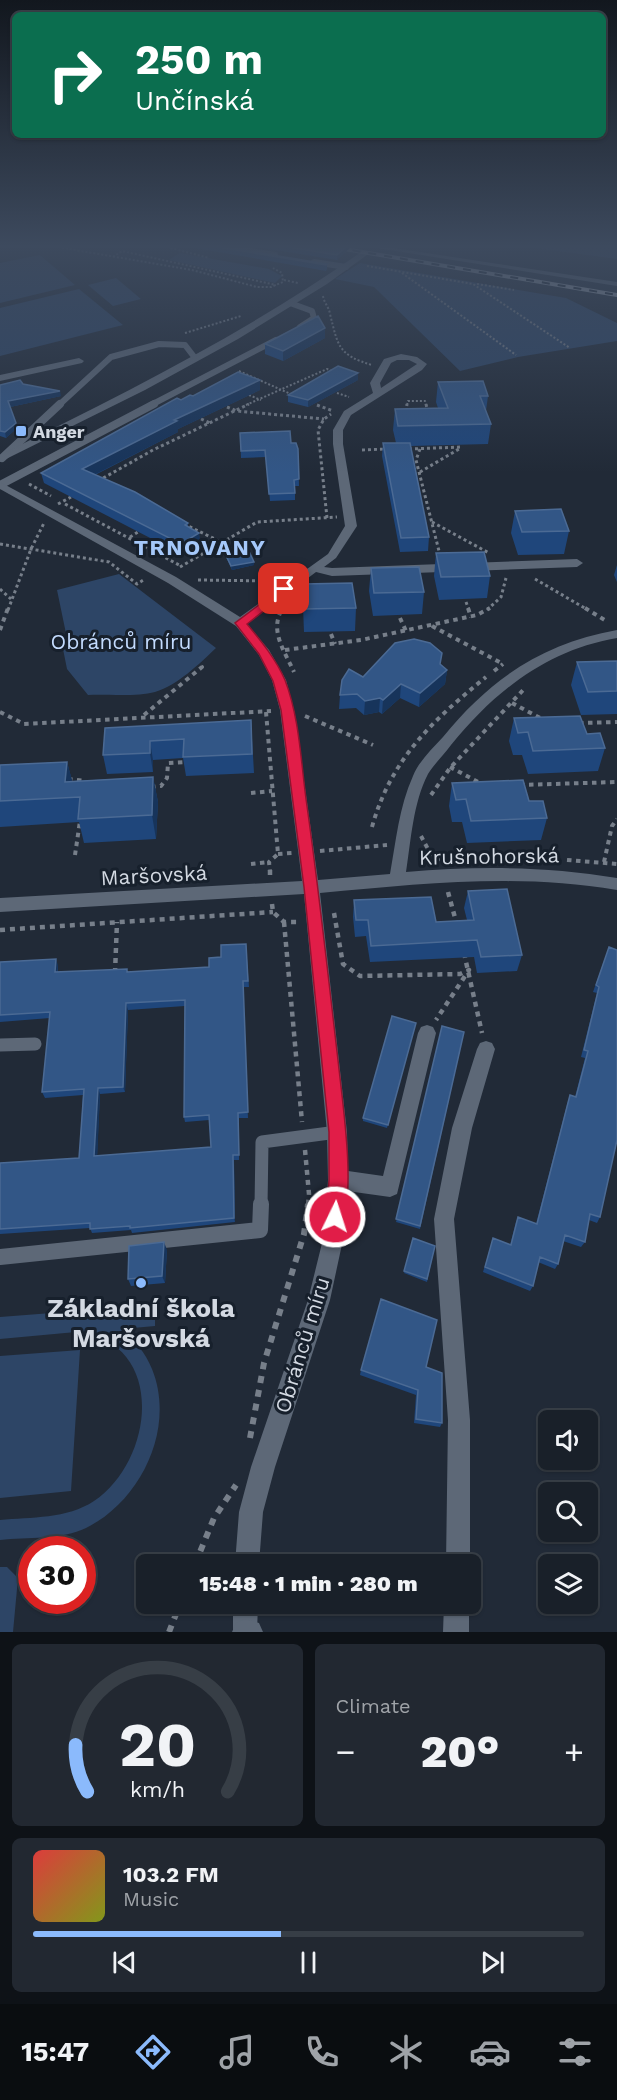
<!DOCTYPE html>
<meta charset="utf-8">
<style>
body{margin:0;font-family:"Work Sans",sans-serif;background:#222831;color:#f1f3f6;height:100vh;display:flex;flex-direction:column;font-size:22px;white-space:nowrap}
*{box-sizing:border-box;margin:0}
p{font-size:20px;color:#9fa3a8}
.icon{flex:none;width:33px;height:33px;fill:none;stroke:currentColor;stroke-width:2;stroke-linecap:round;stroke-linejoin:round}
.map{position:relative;height:1632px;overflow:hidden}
.sheet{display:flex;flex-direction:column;gap:12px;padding:12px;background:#0e1217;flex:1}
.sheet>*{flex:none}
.top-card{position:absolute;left:12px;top:12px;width:594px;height:126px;border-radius:9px;box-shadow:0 2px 4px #0004,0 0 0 2px #373e46;background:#0b6e4f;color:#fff;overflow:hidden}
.tools{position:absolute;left:538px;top:1410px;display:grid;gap:12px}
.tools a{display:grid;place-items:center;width:60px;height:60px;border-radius:9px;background:#192029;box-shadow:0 2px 4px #0004,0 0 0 2px #373e46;font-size:30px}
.speed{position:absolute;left:18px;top:1536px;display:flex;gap:12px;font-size:30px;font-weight:700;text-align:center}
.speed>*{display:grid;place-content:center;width:78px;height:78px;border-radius:50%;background:#192029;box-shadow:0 2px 4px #0004,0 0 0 2px #373e46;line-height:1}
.speed .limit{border:9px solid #d22;background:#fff;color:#111}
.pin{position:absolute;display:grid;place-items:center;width:51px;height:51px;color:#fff;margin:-26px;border-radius:12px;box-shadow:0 3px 9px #0006}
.me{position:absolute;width:66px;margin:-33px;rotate:4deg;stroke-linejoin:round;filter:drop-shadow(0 0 4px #0008)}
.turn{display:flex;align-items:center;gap:21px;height:126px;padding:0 24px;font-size:27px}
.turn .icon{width:78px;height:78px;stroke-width:2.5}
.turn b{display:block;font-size:42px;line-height:51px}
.big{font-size:45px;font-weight:800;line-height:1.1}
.sheet .widget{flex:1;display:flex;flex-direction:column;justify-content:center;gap:9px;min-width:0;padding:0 21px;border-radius:9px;background:#222831}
.sheet .dial{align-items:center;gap:0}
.dial svg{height:156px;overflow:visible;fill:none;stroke:#373e46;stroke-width:7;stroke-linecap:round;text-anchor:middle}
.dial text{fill:#f1f3f6;stroke:none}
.song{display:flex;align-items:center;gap:18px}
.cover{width:72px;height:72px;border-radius:9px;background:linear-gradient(135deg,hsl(0 70% 55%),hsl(70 70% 35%))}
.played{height:6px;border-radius:3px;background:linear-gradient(90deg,#8bbafc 45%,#373e46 45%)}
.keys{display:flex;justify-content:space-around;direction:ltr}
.heat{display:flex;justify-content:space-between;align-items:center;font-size:33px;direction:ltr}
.sheet .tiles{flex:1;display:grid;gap:12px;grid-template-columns:1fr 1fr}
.widget:last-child{grid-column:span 2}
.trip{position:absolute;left:136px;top:1554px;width:345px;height:60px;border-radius:9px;background:#192029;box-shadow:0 2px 4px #0004,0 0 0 2px #373e46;font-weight:800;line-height:60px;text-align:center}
.menu{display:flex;height:96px;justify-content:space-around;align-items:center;background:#0a0d10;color:#9fa3a8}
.menu .icon{width:42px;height:42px}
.menu .on{color:#8bbafc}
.menu b{font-size:27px;color:#f1f3f6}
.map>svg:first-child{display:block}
.green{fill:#2d4566}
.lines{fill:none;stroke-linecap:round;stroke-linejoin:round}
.path-far4{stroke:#777f8a;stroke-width:2;stroke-dasharray:2 2;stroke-linecap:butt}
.path-far3{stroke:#777f8a;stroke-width:3;stroke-dasharray:3 3;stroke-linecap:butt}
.path-far2{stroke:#777f8a;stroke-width:4;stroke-dasharray:4.5 4.5;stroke-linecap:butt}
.path-far1{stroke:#777f8a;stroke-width:4.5;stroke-dasharray:5 5;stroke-linecap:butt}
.path{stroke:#777f8a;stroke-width:6;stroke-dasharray:7 7;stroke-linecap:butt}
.lane-far3{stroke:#5d6877;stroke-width:6}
.lane-far2{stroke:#5d6877;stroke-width:8}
.lane-far1{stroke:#5d6877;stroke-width:13}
.lane{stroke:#5d6877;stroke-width:16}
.street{fill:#5d6877;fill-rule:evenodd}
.secondary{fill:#5d6877;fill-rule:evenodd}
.rail-casing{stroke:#a8afb9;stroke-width:4}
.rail{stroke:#17202c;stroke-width:2;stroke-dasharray:8;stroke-linecap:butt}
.wall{fill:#1f467b;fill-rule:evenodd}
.shaded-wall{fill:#17345b}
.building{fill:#325686;stroke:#4b6a94;stroke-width:1.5;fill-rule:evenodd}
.route{fill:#e11d48;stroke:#92132f;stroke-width:1.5}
.poi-dot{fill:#8bbafc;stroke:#17202c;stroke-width:2}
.labels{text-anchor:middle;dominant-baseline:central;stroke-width:6;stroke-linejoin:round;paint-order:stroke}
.far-poi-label{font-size:18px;font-weight:bold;fill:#d3d9e2;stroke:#17202c;text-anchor:start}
.park-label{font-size:21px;fill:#c3dbfe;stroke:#17202c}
.street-label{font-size:21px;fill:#d3d9e2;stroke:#17202c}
.far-district-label{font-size:22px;font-weight:bold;letter-spacing:1.5px;fill:#a5c8fa;stroke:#17202c}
.near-poi-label{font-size:26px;font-weight:bold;fill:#d3d9e2;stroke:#17202c}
</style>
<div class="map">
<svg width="617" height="1632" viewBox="0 0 617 1632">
<rect width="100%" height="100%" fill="#212a37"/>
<path class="green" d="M513,245H617V259Z
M180,253L269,269L282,276L275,283L169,260Z
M40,255L75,285L0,303V263Z
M360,263L566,298L617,323V341L518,357L460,371L374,287L335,279Z
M116,278L141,299L113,306L88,285Z
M79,289L123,325L0,356V308Z
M119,574L216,648C199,664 178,685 155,692C137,697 107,694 88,695L67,669L63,649L69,648L57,590Z
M155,1305V1326L122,1329C135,1341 145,1352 152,1369C176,1428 141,1501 86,1528C62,1540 27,1537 0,1540V1520C31,1517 67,1519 94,1501C155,1460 167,1341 76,1332L0,1339V1317Z
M80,1350L71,1491L0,1498V1356Z
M0,1567H7L18,1578L13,1632H0Z"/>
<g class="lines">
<path class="path-far4" d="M46,245L192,270L257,287H271L283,282L282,273L273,268
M159,245L209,258
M113,257L122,251L276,285
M367,266L473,284L570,348
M402,273L516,355
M284,280L298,283
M477,284L514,290
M323,296C324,303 329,307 330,314C338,346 338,355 372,365
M185,333L241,316
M239,371L293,395
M337,393L349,397
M249,395L261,400
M246,405L327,369L334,372
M407,405L408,401H425L426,405"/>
<path class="path-far3" d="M426,404L428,413
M317,405L333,411
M227,407L237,411L324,419
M406,412L407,404
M201,419L210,423
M409,449L462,447
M420,449L416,460L440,555
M362,450L386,449
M420,472L459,449
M98,481L153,450L249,404
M29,484L51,496
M58,504L71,497
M65,504L181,566
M327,518L318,430L324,419L331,414
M432,522L489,553
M184,524L221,542
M130,537L138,532
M0,544L109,562L137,584L145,579
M180,567L257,522L337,517
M535,579L588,610
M198,580L274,581
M0,589L11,599
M466,602L469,610
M8,610L31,549L44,523
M487,610L501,597L506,578"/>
<path class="path-far2" d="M468,608L471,617
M585,608L608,622
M281,611C270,632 285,652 294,672
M400,618L406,631
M432,626L503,664
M0,630L8,608
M331,634L335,644
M285,650L361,640L477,615L490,608
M494,671L503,664
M512,703L542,719
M0,712L24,724L271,711
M266,712L278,854L269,862L270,871
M144,715L202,667L198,665
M305,716L373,745
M579,723L617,722
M450,767L480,783
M68,779L85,781
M520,785L617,782
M151,787L161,786L167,778L168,763L186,762
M251,793L272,791
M431,795L450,768L525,688
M372,827C391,759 432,721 486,677
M421,836L429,851L440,861
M320,851L387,845
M278,854L292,853
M75,855L80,821
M567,860L617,864
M604,862L612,826L617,819
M251,864L269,862"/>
<path class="path-far1" d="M270,870V875
M448,892L457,925
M272,904L273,912L284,922H298
M334,913L343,964L360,976L460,974L469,970L436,1020
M284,922L302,1122
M0,930L273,912
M464,953L482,1033
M115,973L117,922
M305,1150L309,1194L308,1206"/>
<path class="path" d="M250,1438L264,1363L304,1234L308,1204
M195,1564L214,1518L236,1485
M169,1632L180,1604"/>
<path class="lane-far3" d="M213,245L275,255
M314,262L346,267
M290,303L312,311L314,318L300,327
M59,405L111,357L159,344L185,345L195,358
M151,405L276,340"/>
<path class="lane-far2" d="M2,458L60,404
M0,485L154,404"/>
<path class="lane-far1" d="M0,1045L35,1044
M261,1206L262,1142L337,1132"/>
<path class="lane" d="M0,1257L260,1230L261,1204"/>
<path class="street" d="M374,245L617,282V286L377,248Z
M401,354L417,357L427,364L422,370L351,415L343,430V444L357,526L336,558L324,567L332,568L577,559L583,563L577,567L332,576L316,572L247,624L269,650L286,680L294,710L318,880L390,874C396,841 399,807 413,776C419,761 432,749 443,737C490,679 543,643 617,630V638C547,650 495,691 451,745C444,755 434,764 428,774C413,803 411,840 406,872C477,866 546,866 617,878V890C516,873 421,884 320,893L347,1132L348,1171L383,1176L418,1033L421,1027L427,1025L433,1027L436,1033L397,1194L390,1197L347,1191L344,1235L330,1300L275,1467L263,1512L259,1564H235L239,1512L251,1467L308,1300L324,1235L328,1180L327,1132L304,894L0,912V898L302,881L280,710L272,680L259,655L236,626L168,583L0,489V482L176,577L240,617L328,554L345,526L333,444V430L344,411L373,393L370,383L384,359ZM397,360H409L417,364L381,388L380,383L391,363Z
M79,358L84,361L82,363L0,381V375Z
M486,1041L492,1043L495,1049L472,1128L454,1219L470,1420V1564H446L448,1420L434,1219L452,1128L477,1049L480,1043Z
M233,1604H258L257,1632H233Z
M444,1604H469V1632H443Z"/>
<path class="secondary" d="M364,250L371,252L327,284L238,339L145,390L0,462V455C125,393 250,331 364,250Z
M245,1619L259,1623L263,1632H232L236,1623Z"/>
<defs>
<path id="rail" d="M321,245L617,295"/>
</defs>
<use href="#rail" class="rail-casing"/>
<use href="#rail" class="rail"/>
</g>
<path class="wall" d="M196,245H212L327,264V269L326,271L196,248Z
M244,245H353L337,260Z
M325,338L283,361L265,354V344Z
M358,380L308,407L288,402V395Z
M438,382L488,396L486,411L491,424L488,444L411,446L429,537L428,551L400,552L382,456L383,443H396L393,430L395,409L438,408L436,402Z
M23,384L61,396L10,407L17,428L6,438L0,436V385Z
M260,390L178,429V432L95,475L188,523V527L199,533L200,544L183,555L44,483L41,473L193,396Z
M240,433L291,443L298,449L299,486H295V500L270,501L266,457L241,458Z
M515,511L569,531L564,554L518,555L511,533Z
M223,549L254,565L232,570L224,553Z
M436,553L490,576L487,598L439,600L434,576Z
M617,565V582L614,575Z
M371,568L424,592L422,614L373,616L369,591Z
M303,584L356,608L355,631L304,632L303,607Z
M617,661V714L581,715L571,685L577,662Z
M441,665L447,670L445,684L419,707L400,698L382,714L379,712L364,715L356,708L339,709L340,695L363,677Z
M514,718L587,734L605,748L598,771L528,774L522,755H513L509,741Z
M251,720L254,773L186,776L183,758L153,760V772L107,774L103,755L105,728Z
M67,762L72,781L153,777L158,802L156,839L84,843L79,822L0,827V765Z
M452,783L529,801L547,818L541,840L467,843L462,822H452L449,806Z
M468,891L522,955L517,971L477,973L474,957L370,962L366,936L355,937L353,917L354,900L436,922L467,920L464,908Z
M246,944L249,987H243L248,1118H239V1160H234L235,1222L132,1233L131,1230L92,1233L90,1228L0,1234V1163L79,1158L83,1095L45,1098L42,1092L50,1018L0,1022V962L58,965V972H128L209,967L221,957ZM185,1006L184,1117L185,1122L209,1120L211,1147L97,1156L100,1094L125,1092L128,1010Z
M609,947L600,1217L597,1223L589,1220L585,1242L581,1247L563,1241L558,1264L555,1269L538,1262L533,1286L530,1291L483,1272L493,1238L510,1245L516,1222L518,1217L536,1224L568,1101L570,1095L575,1097L585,1058L581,1057L597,993L593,992Z
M416,1023L387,1128L363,1121V1118Z
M442,1026L464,1032L420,1229L396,1222Z
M413,1238L435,1246L427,1282L404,1273Z
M167,1250L165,1283L131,1286L128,1279Z
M426,1367L442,1423L440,1427L414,1423L416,1395L360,1375L361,1370Z"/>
<path class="shaded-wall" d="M348,245H353L337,260V255Z
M325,328V338L283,361V351Z
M358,373V380L308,407V400Z
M260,380V390L178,429V432L84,480L82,469L174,420Z
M60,391L61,396L10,407L8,401Z
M16,423L17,428L6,438L5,432Z
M199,533L200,544L183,555L181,544Z
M254,562V565L232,570L231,566Z
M447,670L445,684L419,707L420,693Z
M401,684L400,698L382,714L383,700Z
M380,698L379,712L364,715L365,701Z
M150,741L153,760V772L150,753Z
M67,762L74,787L65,782Z
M153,777L158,802L156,839L152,815Z
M56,959L58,965L57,978L55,972Z
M126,1003L128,1010L125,1092L123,1087Z
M98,1088L100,1094L97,1162L94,1156Z
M233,1155L234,1160L235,1222L234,1218Z
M164,1242L167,1250L165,1283L162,1276Z"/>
<path class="building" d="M206,245H212L327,264L326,265Z
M276,245H348L337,255Z
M318,316L325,328L283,351L265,344Z
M338,366L358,373L308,400L288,395Z
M238,372L260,380L174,420L177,421L82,469L135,492L188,523L185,525L199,533L181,544L41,473L177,398L181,400L190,395L193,396Z
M20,380L23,384L60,391L8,401L16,423L5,432L0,431V385Z
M483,381L488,396H480L491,424L398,426L395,409L448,408L438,382Z
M290,431L291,443H296L298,449L299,479L294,480L295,493L269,494L265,450L241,451L240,433Z
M383,443H410L429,537L401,538Z
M561,509L569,531L522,532L515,511Z
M246,545L254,562L231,566L223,549Z
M484,552L490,576L441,577L436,553Z
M419,567L424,592L374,593L371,568Z
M352,583L356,608L304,609L303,584Z
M414,639L430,643L442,653L440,664L447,670L420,693L401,684L383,700L380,698L365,701L357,694L340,695L342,680L349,669L363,677L395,643Z
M617,661V691L588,692L577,662Z
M580,716L587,734L600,733L605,748L533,751L528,732L518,733L514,718Z
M251,720L252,754L183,757L184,739L150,741V753L103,755L105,728Z
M67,762L65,782L153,777L152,815L78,819L80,797L0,801V765Z
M523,780L529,801H543L547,818L471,821L466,799L456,800L452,783Z
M507,889L522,955L481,957L477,940L371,946L368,920H356L354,900L431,897L436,922L474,920L468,891Z
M246,944L248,981H243L248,1112L238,1113L239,1155H233L234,1218L130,1228V1226L90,1229V1223L0,1229V1163L79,1158L84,1089L42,1092L50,1012L0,1015V962L56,959L55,972L127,969V972L209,967V958L221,957V945ZM185,1000L184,1117L209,1115L211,1147L94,1156L98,1088L123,1087L126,1003Z
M609,947L617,950V1140L600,1217L590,1214L585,1242L565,1235L558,1264L540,1257L533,1286L485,1267L493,1238L511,1245L518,1217L537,1224L570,1095L576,1097L588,1051L584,1050L599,987L596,985Z
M392,1016L416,1023L388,1125L363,1118Z
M442,1026L464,1032L420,1226L396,1219Z
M413,1238L435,1246L427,1279L404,1271Z
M164,1242L162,1276L128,1279L129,1246Z
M381,1299L437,1320L426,1367L442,1373V1423L416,1419L418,1390L361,1370Z"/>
<linearGradient id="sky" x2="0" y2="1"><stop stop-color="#12171e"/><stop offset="0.52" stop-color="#3d4a5e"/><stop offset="1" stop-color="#3d4a5e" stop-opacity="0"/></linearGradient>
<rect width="617" height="473" fill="url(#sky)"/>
<path class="route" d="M284,586L289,589L288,592L247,624C261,641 276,659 285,680C300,719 301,765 307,806C319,891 328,975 338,1060C342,1099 356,1189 342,1223L335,1226L329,1223L326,1217L329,1180V1132L304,887L281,710L273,681L259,654L235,623Z"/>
<g class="poi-dot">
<rect x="15" y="425" width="12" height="12" rx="3"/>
<circle cx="141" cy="1283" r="6"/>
</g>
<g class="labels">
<g class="far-poi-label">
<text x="33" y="431">Anger</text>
</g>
<g class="park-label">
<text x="121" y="641">Obránců míru</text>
</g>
<g class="street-label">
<text transform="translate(489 856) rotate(-1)">Krušnohorská</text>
<text transform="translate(154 875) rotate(-3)">Maršovská</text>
<text transform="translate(302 1345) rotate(-73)">Obránců míru</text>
</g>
<g class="far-district-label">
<text x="200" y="547">TRNOVANY</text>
</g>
<g class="near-poi-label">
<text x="141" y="1308">Základní škola<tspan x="141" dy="30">Maršovská</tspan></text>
</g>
</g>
</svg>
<div class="tools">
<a><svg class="icon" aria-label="sound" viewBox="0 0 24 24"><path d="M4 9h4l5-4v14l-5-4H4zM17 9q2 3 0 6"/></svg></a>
<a><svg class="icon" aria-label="search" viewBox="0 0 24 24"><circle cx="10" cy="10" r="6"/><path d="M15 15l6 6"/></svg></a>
<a><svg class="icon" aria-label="layers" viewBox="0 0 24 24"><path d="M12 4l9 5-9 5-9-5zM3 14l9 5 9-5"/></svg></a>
</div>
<div class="speed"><div class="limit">30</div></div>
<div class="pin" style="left:284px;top:589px;background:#d93025"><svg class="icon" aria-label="arrive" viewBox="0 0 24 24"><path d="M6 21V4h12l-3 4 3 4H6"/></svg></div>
<svg class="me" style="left:335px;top:1217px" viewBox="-20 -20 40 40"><circle r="17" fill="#e11d48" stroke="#fff" stroke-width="3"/><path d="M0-11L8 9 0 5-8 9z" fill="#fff"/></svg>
<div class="trip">15:48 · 1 min · 280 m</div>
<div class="top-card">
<div class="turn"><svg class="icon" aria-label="right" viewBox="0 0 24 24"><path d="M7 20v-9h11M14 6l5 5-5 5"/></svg><div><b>250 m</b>Unčínská</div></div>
</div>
</div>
<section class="sheet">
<div class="tiles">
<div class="widget dial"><svg viewBox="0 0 100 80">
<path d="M14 69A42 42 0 1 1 86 69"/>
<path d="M14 69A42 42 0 0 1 8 45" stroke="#8bbafc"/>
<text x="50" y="56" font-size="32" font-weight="700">20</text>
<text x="50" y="72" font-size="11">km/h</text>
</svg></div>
<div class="widget"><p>Climate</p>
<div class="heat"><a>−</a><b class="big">20°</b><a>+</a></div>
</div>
<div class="widget">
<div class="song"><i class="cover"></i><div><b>103.2 FM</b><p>Music</p></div></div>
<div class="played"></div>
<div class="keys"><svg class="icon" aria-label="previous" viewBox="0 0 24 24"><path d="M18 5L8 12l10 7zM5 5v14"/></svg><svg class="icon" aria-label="pause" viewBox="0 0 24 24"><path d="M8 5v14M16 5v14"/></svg><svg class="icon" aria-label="next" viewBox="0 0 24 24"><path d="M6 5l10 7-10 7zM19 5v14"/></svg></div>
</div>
</div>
</section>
<nav class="menu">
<b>15:47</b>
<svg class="icon on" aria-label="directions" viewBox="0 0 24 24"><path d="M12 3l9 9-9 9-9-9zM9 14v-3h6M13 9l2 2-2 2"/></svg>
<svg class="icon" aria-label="music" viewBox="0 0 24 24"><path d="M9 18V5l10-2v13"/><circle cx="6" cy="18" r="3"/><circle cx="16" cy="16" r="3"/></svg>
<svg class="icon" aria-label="phone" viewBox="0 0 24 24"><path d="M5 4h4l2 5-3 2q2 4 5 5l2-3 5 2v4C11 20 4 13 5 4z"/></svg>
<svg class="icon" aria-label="climate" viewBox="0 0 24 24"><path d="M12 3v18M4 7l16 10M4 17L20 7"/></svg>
<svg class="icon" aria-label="car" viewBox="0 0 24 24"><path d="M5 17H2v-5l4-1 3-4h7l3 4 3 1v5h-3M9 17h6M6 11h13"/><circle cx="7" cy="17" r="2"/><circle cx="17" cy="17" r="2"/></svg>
<svg class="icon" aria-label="filters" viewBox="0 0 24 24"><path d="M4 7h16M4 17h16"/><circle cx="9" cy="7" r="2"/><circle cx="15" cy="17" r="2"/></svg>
</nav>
